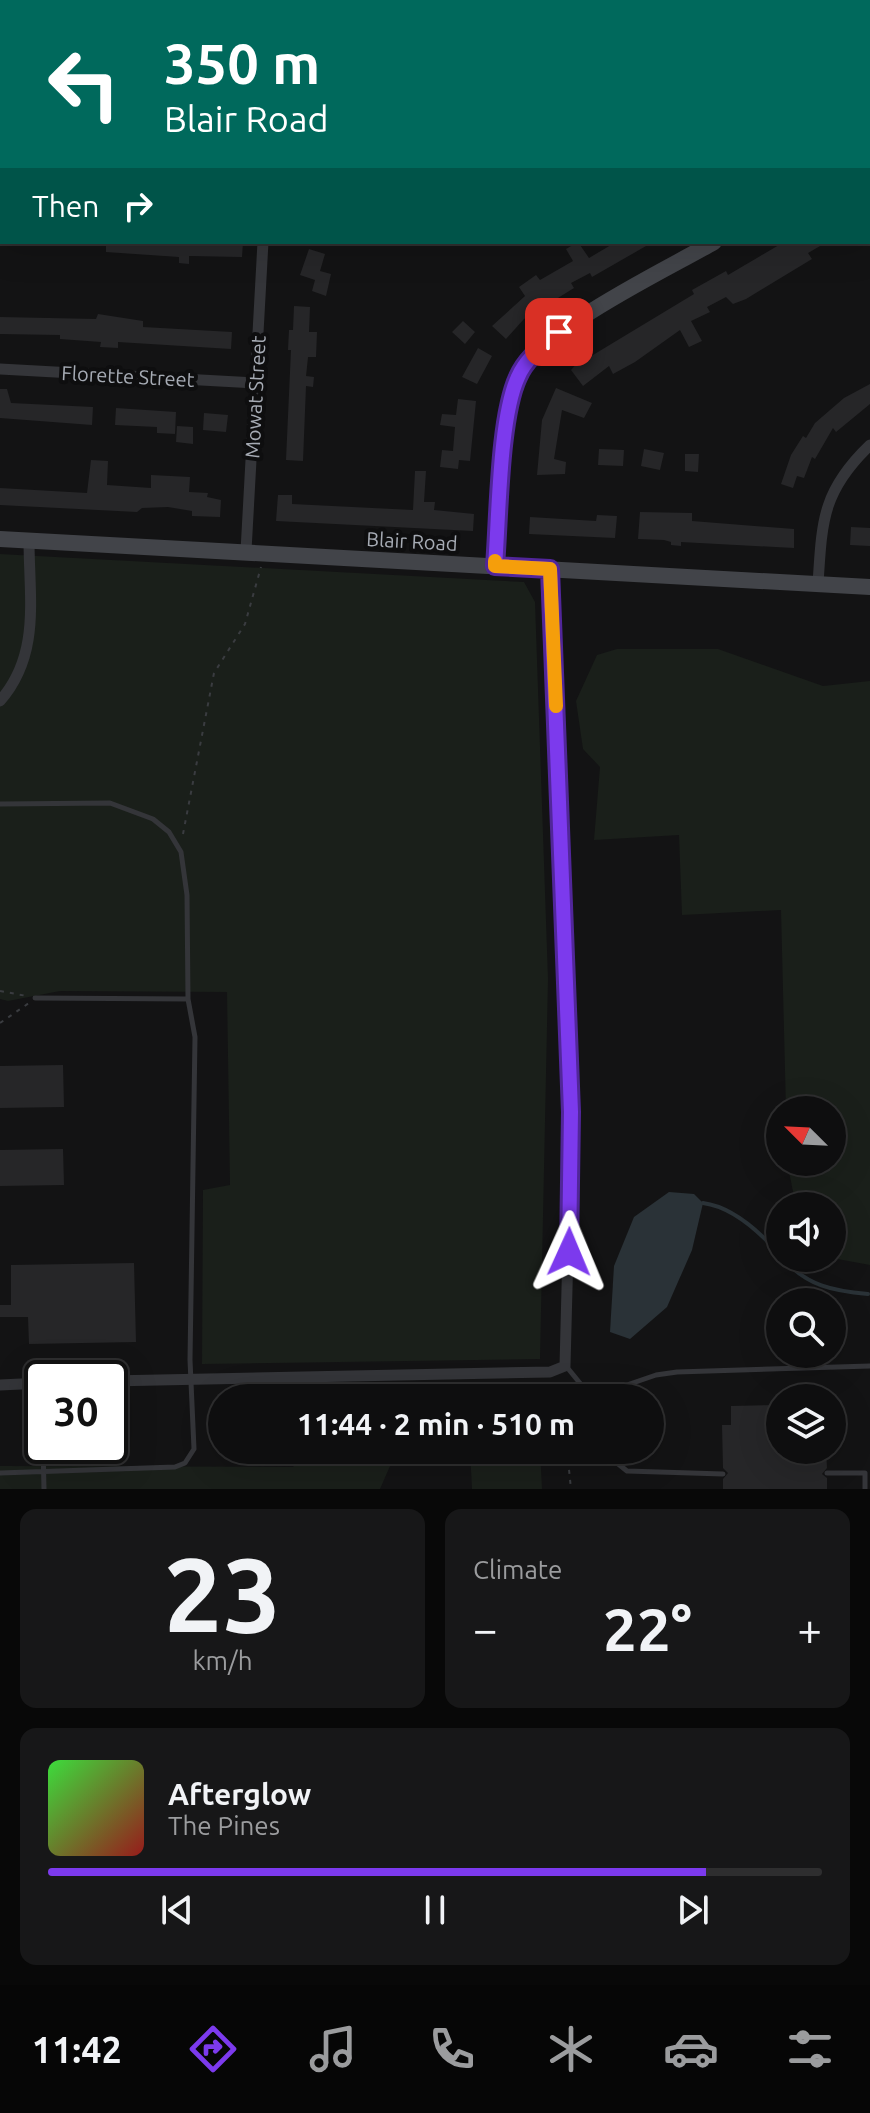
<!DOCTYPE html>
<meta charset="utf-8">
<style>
body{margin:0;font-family:Ubuntu,sans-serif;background:#171718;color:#f1f3f6;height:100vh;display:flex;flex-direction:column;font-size:30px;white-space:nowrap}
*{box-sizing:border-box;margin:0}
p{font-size:26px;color:#9b9c9e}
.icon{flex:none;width:44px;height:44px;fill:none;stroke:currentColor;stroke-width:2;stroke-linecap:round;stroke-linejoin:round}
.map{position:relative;height:1489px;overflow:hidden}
.side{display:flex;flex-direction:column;gap:20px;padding:20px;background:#080808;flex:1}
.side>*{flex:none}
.hud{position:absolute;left:0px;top:0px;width:870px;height:244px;box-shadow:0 8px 32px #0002,0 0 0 2px #2e2e2f;background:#00695c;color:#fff;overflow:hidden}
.needle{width:52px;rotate:294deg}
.tools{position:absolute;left:766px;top:1096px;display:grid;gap:16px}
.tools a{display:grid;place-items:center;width:80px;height:80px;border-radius:50%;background:#0e0e0f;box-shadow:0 8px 32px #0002,0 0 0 2px #2e2e2f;font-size:40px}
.speed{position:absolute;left:24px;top:1360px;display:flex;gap:16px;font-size:40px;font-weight:700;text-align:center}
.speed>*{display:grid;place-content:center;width:104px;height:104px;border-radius:50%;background:#0e0e0f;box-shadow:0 8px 32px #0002,0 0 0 2px #2e2e2f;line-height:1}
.speed .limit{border:4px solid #111;border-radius:12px;background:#fff;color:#111}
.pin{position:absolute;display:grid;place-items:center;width:68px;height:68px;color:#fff;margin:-34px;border-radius:16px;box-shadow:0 4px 12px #0006}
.me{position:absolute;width:88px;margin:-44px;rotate:1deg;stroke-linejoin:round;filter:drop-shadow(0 0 6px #0008)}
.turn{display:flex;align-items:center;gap:28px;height:168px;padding:0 32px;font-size:36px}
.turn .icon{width:104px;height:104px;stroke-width:2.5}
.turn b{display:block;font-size:56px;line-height:68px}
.then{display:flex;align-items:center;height:76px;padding:0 32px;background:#0003;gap:16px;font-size:30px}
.big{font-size:60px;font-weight:600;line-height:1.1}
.side .widget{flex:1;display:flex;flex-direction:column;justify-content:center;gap:12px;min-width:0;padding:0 28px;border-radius:16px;background:#171718}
.side .dial{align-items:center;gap:0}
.dial b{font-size:104px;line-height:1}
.song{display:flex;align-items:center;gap:24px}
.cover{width:96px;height:96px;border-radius:12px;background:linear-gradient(135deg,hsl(120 70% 55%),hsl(0 70% 35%))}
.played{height:8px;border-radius:4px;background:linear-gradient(90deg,#7c3aed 85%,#2e2e2f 85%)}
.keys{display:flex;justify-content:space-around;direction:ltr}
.heat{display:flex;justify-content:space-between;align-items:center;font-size:44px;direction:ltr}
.side .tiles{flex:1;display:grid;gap:20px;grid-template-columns:1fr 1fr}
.widget:last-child{grid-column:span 2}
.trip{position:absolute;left:208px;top:1384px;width:456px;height:80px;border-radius:40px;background:#0e0e0f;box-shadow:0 8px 32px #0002,0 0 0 2px #2e2e2f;font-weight:600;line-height:80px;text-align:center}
.menu{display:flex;height:128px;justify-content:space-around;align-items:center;background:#060606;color:#9b9c9e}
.menu .icon{width:56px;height:56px}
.menu .selected{color:#7c3aed}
.menu b{font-size:36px;color:#f1f3f6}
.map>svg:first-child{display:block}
.green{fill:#1a1f1a}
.water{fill:#2a3237}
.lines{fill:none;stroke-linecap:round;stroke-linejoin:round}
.stream{stroke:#2a3237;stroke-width:4}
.building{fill:#262628}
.path{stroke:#3a3c40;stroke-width:2;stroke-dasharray:4 6;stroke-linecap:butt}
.lane{stroke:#343539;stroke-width:5}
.street{stroke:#343539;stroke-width:11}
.secondary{stroke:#424449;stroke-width:16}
.route-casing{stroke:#51269a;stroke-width:20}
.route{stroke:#7c3aed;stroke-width:14}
.slow{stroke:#f59e0b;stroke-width:14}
.labels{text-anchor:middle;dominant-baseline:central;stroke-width:8;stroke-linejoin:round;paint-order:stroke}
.street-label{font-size:20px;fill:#a6abb4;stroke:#0e0e0f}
</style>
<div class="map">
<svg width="870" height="1489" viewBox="0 0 870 1489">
<rect width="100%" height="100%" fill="#131314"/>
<path class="green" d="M0,554L524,582L535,602L548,979L540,1359L202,1364L203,1190L230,1185L227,992L60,991L8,1001L0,999Z
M617,649H718L823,686L870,681V1265L832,1258V1206H796L787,1162H832V1110H786L781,910L682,915L679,835L594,840L600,767L583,749L576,701L597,655Z
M536,1387L537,1398H468V1391Z
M305,1450H397L380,1489H0V1466L293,1467Z
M470,1450H540L542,1489H472Z"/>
<path class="water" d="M669,1192L694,1194L703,1203L692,1250L667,1307L630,1339L610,1332L614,1266L634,1217Z"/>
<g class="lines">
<path class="stream" d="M703,1203C733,1207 760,1232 780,1255
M783,1258C806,1286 834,1291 868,1294"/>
</g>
<path class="building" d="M106,242H243L242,257L189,256V264L179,263V257L106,252Z
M578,242L589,258L616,242H653L592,277L590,273L571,283L574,288L524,319L506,339L492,326L525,296L519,287L536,275L540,280L573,261L566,249Z
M777,242H827L808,253L812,259L746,299L733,304L726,297L707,307L710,312L691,321L702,341L689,347L680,330L635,362L613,374L609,366L583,386L571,370L585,354L588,358L694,294L692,290L726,271L728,275L779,245Z
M309,249L325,254L320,271L331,274L326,296L312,291L315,280L300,275Z
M294,306L310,307L309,332H317L316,357H308L306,376L314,377L313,387L306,386L303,461L286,460L291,350H288L289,330H293Z
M98,314L143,321V327L232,332L231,349L118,342V348L100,347L101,342L60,339V335L0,334V317L96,319Z
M463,321L475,332L465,344L452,332Z
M478,348L492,356L477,384L462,377Z
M870,384V404L836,432L833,428L815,459L812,457L804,478L797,476L793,488L781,484L791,455L803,436L806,438L815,423L844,398Z
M556,388L592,403L584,418L562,410L554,459L566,462L565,474L537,475L542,420Z
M0,389H7L11,403L93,407L92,425L0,418Z
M458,399L476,401L470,461L459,460L458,469L440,467L442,450L453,451L455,427L440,425L442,414L456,415Z
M116,408L176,412L175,434L157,433V427L115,425Z
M204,413L228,415L226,432L203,430Z
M177,426L193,427V444L176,442Z
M599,449L624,450L623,466L598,465Z
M644,449L664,453L660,470L641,466Z
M685,454H699L698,472L685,471Z
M91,460L108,461L107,485L151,488V475L190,477L189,492L208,493L207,497L221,500L220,517L192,516V511L168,507L142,508L137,512L0,505V488L87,493Z
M415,471H426L424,502H435L434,510L474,514L473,531L276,521L278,495H292V504L413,510Z
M640,512L692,513V521L794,529V548L681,542V546L671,545V542L664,540L638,539Z
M597,515L617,516L615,538L529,534L530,517L596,521Z
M851,527L870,528V546L850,545Z
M63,1065L64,1107L0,1108V1066Z
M63,1149L64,1185L0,1186V1150Z
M134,1263L136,1342L29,1344L28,1317H0V1305H11V1265Z
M780,1405V1450H826L827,1468L822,1474L827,1478V1489H723V1479L728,1473L723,1468L722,1425H731V1406Z"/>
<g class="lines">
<path class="path" d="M320,2L321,0
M351,2L352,0
M183,834L214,673L245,624L261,567
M0,991L27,996
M0,1023L29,1003
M568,1398L569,1386
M567,1450L571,1489"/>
<path class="lane" d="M0,804L110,803L153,819L169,832L181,852L187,895L188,999L195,1037L190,1360L194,1449L185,1463L175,1467L0,1473
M35,998L188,999
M566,1366L592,1398
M592,1397L656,1375L677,1372L870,1366
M43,1446L44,1489
M608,1450L612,1459L627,1471L723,1474
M827,1473H865V1489"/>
<path class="street" d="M609,0L610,2
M158,2L159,0
M0,186H2
M0,369L256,383
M246,551L263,242
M818,584C822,521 822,491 870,445
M0,701C41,654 29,598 29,540
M110,1381L550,1372L565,1366L571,1133L550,569
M0,1385L42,1383"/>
<path class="secondary" d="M868,153L870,152
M0,539L870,587
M495,566C499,518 500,416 518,377C540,329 666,270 714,242"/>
</g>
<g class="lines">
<defs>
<path id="route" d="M559,332C544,345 526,358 518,377C499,418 499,517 495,566L550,569L571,1112L569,1252"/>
</defs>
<use href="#route" class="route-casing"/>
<use href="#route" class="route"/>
<path class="slow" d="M495,561V566L550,569L556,706"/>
</g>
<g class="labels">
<g class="street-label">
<text transform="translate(128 376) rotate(3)">Florette Street</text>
<text transform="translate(255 397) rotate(-87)">Mowat Street</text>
<text transform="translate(412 541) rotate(3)">Blair Road</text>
</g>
</g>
</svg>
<div class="tools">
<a><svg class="needle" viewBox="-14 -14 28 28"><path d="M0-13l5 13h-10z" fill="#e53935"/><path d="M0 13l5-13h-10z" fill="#9b9c9e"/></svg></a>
<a><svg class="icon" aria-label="sound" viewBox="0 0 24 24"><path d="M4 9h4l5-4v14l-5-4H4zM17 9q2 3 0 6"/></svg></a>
<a><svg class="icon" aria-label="search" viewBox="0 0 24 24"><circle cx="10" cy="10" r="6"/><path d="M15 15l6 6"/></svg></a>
<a><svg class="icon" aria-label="layers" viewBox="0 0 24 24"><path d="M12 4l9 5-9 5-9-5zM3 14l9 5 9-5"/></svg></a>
</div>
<div class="speed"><div class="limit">30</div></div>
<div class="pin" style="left:559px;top:332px;background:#d93025"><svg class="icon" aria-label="arrive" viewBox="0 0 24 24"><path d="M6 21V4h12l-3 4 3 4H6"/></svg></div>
<svg class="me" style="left:569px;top:1252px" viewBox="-20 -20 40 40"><path d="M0-17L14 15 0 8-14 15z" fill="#7c3aed" stroke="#fff" stroke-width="4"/></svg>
<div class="trip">11:44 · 2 min · 510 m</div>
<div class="hud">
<div class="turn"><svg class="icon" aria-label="left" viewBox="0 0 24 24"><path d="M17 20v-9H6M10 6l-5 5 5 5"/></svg><div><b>350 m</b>Blair Road</div></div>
<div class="then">Then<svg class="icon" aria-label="right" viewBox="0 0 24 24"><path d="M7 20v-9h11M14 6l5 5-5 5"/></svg></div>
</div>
</div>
<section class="side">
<div class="tiles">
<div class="widget dial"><b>23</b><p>km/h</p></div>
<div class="widget"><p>Climate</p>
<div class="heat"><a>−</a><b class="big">22°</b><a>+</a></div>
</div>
<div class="widget">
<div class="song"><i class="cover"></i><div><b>Afterglow</b><p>The Pines</p></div></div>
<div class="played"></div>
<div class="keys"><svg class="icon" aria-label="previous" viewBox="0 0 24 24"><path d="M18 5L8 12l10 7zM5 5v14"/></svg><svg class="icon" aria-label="pause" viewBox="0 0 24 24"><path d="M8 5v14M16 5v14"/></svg><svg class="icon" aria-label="next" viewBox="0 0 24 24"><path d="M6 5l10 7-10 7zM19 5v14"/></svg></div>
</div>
</div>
</section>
<nav class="menu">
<b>11:42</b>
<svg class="icon selected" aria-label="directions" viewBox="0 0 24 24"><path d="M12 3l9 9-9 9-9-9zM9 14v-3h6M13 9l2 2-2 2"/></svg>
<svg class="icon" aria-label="music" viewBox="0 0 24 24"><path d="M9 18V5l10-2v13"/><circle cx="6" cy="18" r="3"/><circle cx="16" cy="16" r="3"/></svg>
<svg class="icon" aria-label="phone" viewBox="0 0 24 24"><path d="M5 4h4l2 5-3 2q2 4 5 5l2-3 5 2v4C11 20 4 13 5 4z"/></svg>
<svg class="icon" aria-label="climate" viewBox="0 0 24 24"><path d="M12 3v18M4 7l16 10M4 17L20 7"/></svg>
<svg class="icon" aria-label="car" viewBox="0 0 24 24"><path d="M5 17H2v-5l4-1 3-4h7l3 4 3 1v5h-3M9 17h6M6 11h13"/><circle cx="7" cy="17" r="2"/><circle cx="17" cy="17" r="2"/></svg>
<svg class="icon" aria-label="filters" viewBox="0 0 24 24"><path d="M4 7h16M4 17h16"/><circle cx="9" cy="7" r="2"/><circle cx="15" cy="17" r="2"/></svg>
</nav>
